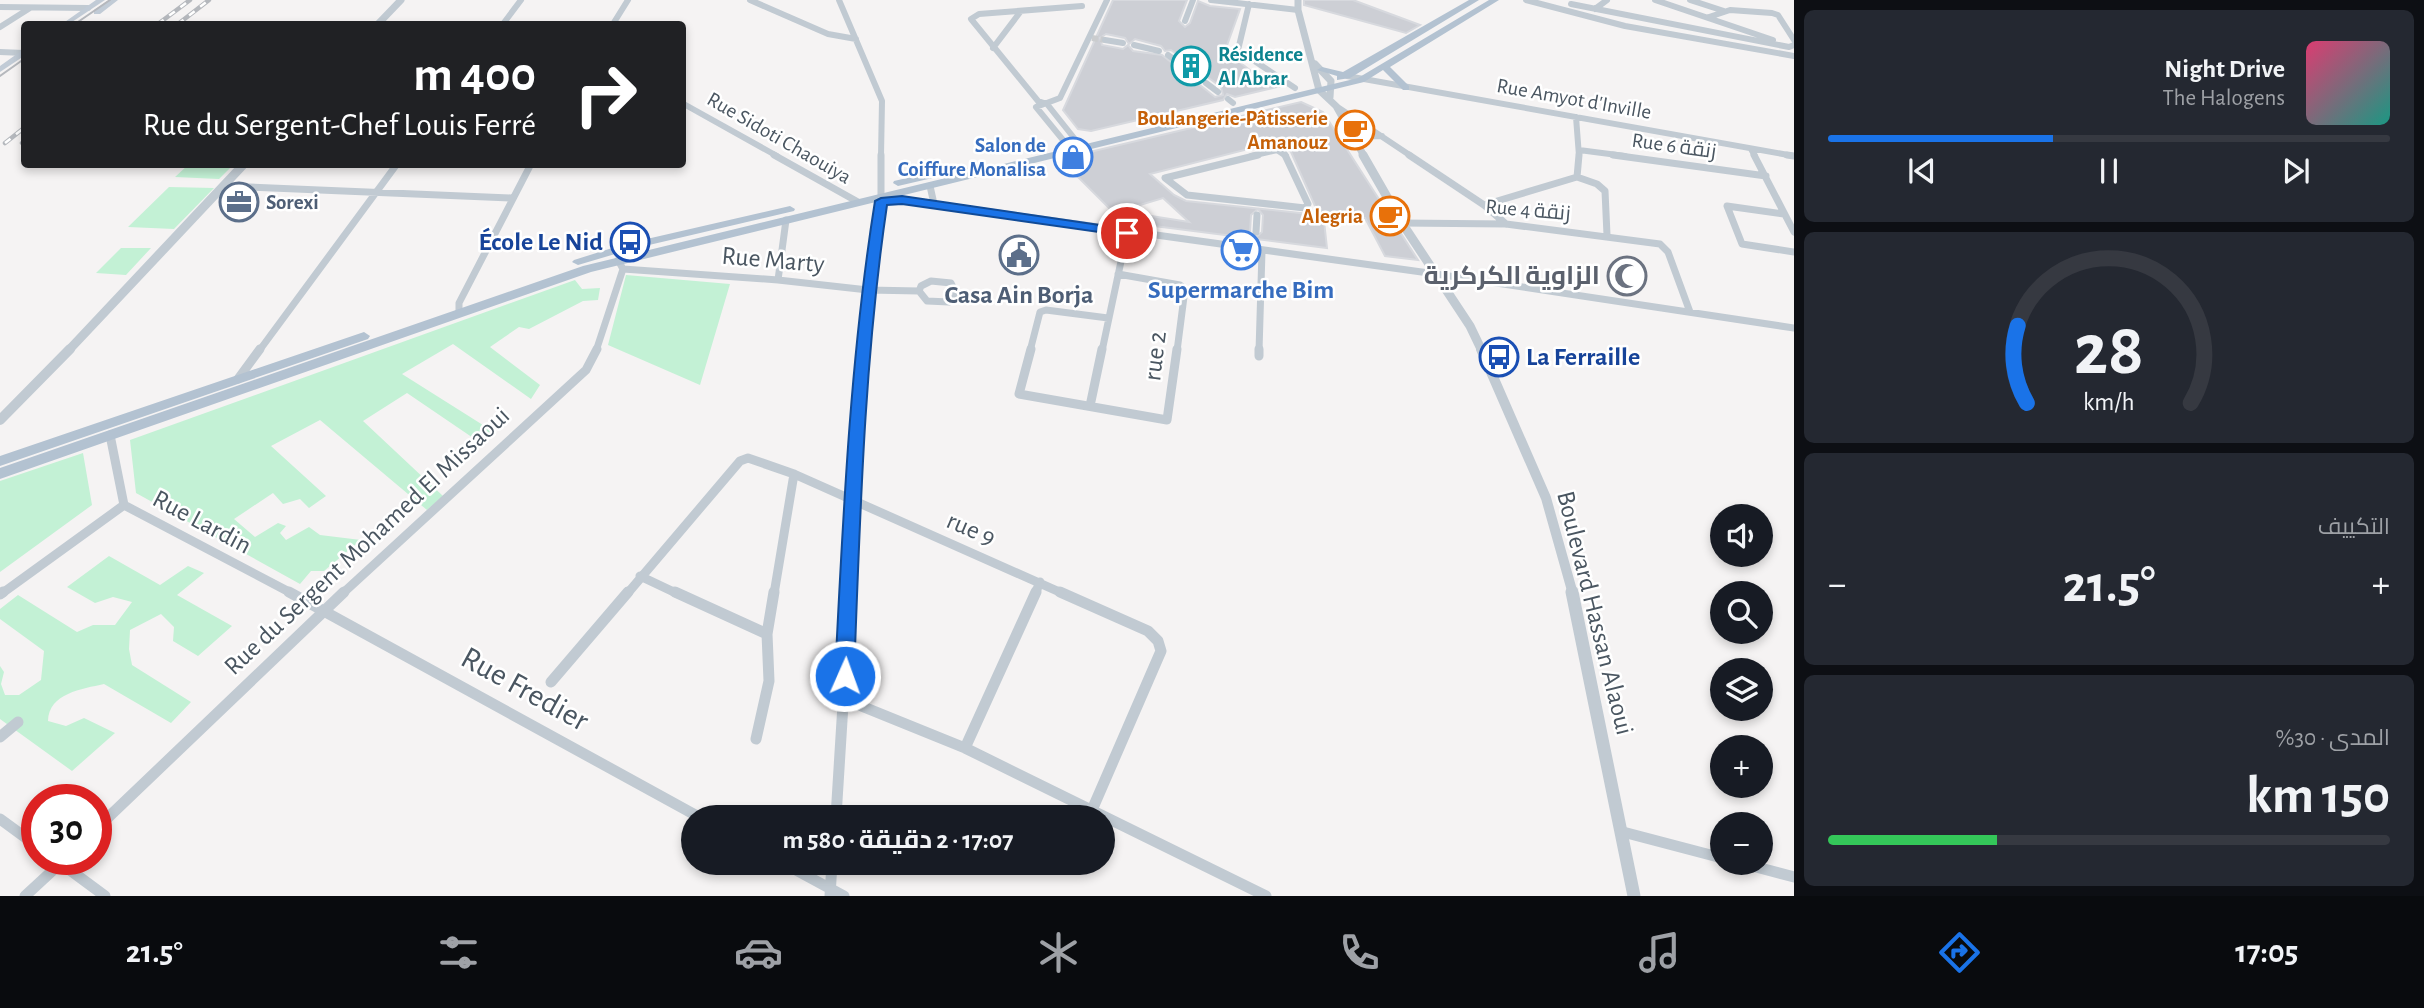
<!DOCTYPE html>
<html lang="ar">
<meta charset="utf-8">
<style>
body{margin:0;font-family:"Alegreya Sans",Cairo,sans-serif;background:#242831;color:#f1f3f6;direction:rtl;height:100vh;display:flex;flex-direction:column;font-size:26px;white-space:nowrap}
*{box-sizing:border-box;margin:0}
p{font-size:23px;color:#9ea1a6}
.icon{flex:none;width:38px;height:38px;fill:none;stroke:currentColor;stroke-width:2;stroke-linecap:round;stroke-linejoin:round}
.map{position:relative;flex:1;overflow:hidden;direction:ltr}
.sheet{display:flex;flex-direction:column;gap:10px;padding:10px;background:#0d0f14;width:630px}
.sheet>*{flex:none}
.hud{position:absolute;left:21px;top:21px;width:665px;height:147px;border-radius:7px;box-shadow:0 4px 10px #0003;direction:rtl;background:#202124;color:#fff;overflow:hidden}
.controls{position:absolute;left:1710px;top:504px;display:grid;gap:14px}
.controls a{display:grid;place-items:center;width:63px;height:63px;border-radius:50%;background:#171b24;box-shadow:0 4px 10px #0003;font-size:35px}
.speed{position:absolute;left:21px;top:784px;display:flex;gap:14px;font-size:35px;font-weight:700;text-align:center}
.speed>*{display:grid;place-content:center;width:91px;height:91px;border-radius:50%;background:#171b24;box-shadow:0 4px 10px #0003;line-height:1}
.speed .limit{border:10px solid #d22;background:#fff;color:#111}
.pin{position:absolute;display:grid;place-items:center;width:60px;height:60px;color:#fff;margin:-30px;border:4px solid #fff;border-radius:50%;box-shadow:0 2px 7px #0007}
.me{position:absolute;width:77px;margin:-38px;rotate:2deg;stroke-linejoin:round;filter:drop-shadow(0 0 5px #0008)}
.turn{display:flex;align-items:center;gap:24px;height:147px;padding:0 35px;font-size:32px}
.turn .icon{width:91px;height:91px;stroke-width:2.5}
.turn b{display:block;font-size:49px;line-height:60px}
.big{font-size:52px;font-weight:700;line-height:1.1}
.sheet .widget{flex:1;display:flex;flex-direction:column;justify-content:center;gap:10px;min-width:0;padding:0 24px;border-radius:10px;background:#242831}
.sheet .dial{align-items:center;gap:0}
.dial svg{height:182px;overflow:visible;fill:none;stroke:#363941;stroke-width:7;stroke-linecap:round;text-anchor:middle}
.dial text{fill:#f1f3f6;stroke:none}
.song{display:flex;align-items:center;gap:21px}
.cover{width:84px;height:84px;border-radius:10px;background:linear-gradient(135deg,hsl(340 70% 55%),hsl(170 70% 35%))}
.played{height:7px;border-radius:4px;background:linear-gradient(90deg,#1a73e8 40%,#363941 40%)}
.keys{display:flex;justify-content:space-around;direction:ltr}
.heat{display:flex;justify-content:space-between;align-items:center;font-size:38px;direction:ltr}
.charge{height:10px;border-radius:5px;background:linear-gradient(90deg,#34c759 30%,#363941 0)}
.trip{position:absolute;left:681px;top:805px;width:434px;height:70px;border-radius:35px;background:#171b24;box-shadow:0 4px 10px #0003;font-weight:700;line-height:70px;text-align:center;direction:rtl}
.menu{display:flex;height:112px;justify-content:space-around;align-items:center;background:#090b0e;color:#9ea1a6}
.menu .icon{width:49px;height:49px}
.menu .selected{color:#1a73e8}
.menu b{font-size:32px;color:#f1f3f6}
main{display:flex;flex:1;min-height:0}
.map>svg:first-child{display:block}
.green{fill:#c3f1d5}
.building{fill:#cdcfd5;stroke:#d7d9de;stroke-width:2;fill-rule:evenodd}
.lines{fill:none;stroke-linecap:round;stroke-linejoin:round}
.minor-tunnel{stroke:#caccce;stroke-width:6;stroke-dasharray:6 2.5;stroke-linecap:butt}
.minor-far3{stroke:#c1cad2;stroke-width:6}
.minor-far2{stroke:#c1cad2;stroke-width:7}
.minor-far1{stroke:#c1cad2;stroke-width:9}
.minor{stroke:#c1cad2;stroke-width:11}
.tertiary-far3{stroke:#c1cad2;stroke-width:7}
.tertiary-far2{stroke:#c1cad2;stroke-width:9}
.tertiary-far1{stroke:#c1cad2;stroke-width:10}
.tertiary{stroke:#c1cad2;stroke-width:13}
.secondary{fill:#c1cbd6;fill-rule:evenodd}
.primary{fill:#b3c2d1;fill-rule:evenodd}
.tram{stroke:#b5b8bd;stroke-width:2}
.rail-casing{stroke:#b5b8bd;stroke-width:4.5}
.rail{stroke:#fff;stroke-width:2.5;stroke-dasharray:7;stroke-linecap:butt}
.route{fill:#1a73e8;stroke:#114b97;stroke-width:2}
.labels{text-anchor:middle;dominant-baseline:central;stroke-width:5;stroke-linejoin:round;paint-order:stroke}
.far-culture-label{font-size:21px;font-weight:bold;fill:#0d838f;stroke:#fff;text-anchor:start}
.far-street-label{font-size:21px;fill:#4a5661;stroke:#fff}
.far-food-label{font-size:21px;font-weight:bold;fill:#c56008;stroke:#fff;text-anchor:end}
.far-shop-label{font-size:21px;font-weight:bold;fill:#366cbe;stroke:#fff;text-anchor:end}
.far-service-label{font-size:21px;font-weight:bold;fill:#4e5e75;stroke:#fff;text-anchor:start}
.transit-label{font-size:26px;font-weight:bold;fill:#164399;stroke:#fff;text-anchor:end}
.street-label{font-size:26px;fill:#4a5661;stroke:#fff}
.worship-label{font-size:26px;font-weight:bold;fill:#5b616d;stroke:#fff;text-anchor:end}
.shop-label{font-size:26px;font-weight:bold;fill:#366cbe;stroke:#fff}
.service-label{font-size:26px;font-weight:bold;fill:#4e5e75;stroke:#fff}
.near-street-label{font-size:32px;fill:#4a5661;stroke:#fff}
</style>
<main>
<section class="sheet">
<div class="widget">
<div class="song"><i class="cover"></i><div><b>Night Drive</b><p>The Halogens</p></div></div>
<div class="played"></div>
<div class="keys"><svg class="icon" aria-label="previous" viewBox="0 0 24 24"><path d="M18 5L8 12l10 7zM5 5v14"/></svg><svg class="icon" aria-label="pause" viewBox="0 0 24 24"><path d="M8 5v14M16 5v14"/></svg><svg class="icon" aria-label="next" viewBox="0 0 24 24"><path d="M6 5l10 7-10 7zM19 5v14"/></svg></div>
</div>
<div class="widget dial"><svg viewBox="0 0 100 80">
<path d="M14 69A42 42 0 1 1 86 69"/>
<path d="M14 69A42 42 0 0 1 10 35" stroke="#1a73e8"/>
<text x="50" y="56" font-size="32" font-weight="700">28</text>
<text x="50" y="72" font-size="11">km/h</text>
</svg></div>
<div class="widget"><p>التكييف</p>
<div class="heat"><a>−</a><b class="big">21.5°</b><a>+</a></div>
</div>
<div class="widget"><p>المدى · 30%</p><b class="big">150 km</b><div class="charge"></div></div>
</section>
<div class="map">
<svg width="1794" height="896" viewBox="0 0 1794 896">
<rect width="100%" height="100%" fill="#f5f3f3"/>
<path class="green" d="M188,165V164L233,165L219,179L175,177Z
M169,187L214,188L174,229L128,227Z
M121,248H151L126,275L96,273Z
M626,275L730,284L700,385L608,345Z
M575,280L582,289L600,288L598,300L583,301L529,329L519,327L490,347L540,385L531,399L453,344L402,374L494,432L482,444L407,393L363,421L443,496L427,510L320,420L271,446L326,496L309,508L300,499L283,504L273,493L234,519L255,537L278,523L286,526L280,533L286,540L309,527L320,535L361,540L324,571H311L300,584L136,493L130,440Z
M83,453L92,505L0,572V481Z
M109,556L160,585L188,566L204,573L177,595L232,626L198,656L173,641L174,627L161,614L130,630L129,649L132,665L191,702L171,723L104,684C82,689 49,693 48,721L66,726L84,718L115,733L72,771L0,719V666L4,672L1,684L5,695H19L41,680L44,651L0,619V609L18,595L77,632L93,625H115L132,602L113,597L95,603L67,587Z"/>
<path class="building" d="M1113,0H1187L1179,21L1185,27L1190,23L1198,1L1210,6L1240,9L1225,51L1259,77L1266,75L1281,86L1235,97L1227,94L1223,100L1091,131L1078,129L1063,110ZM1106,34L1125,38L1129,44L1135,39L1161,46L1165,51L1171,50L1221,87L1223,95L1215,97L1162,55L1133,51L1128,45L1123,49L1102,45L1100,38Z
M1304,0H1353L1420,25L1406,33L1304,5Z
M1301,102L1323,112L1418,260L1385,256L1365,218L1331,217L1324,221L1327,248L1123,222L1060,159ZM1276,142L1291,152L1319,215L1186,201L1174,195L1150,174ZM1163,198L1189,222L1120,211ZM1258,209L1263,215L1262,232L1255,238L1250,232L1251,215Z"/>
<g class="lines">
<path class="minor-tunnel" d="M1092,38L1105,40"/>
<path class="minor-far3" d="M750,0L828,34L856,39
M839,0L882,101L881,156
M1211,0L1298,10
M1526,0L1625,26L1794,56
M1655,0L1773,40
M1690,0L1724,11
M1249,4L1238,50L1295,88
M1571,4L1789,47L1794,45
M1082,6L979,14L971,19L1038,101L1047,104L1082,148
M0,7L88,8
M1595,9L1607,0
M1709,17L1730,10L1772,13L1778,15L1794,40
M1185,21L1193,0
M503,24L521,0
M613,24L628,0
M0,27L30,8
M1105,40L1123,43
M1134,45L1159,51
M993,48L1021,11
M0,52L24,53
M1168,55L1180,64
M1187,69L1199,78
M1347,76L1794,156
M1206,83L1218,92
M1228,99L1233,103
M682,103L777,156
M1336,106L1411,156
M1036,107L1060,98L1107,0
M1036,107L1072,151
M1576,117L1579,156
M1353,137L1382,136
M1751,149L1755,156
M1579,150L1625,156
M1251,156L1277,150L1286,156"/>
<path class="minor-far2" d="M774,155L858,202
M881,155V201L902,200L934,204L1436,274L1794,328
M1258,155L1165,178L1187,195L1305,208L1308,204L1285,155
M1409,155L1484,205L1506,224
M1613,155L1766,176
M1754,155L1794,232
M1787,155L1794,156
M1577,177L1579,155
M224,186L511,198
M930,186L934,204
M1484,205L1577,177L1597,184L1605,191L1607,235
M1784,214L1727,206L1742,244L1794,252
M1402,223L1506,224L1660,244L1668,252L1690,312
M1256,232L1257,215
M623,269L778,280L868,290L919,291
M1118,274L1180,285L1185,289L1177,351
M778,280L786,220
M931,281L951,283L957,295L949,302L927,301L919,291L921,286Z
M459,313V303L531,164
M259,351L397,164
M596,351L623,269L618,260
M864,351L881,201
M1030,351L1040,312L1046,310L1108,318
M1102,351L1127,233
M1259,351L1262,251"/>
<path class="minor-far1" d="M1031,349L1019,394L1167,420L1177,349
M1259,356V349
M238,379L260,349
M1090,406L1102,349
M110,435L124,505L293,594
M640,576L678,594
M1,594L124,505
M342,594L586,370L597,349
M627,594L740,461L748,458L794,474L1064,594
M774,594L794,474
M850,594L864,349
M1035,594L1040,582"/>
<path class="minor" d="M289,592L699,817
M675,592L767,634
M1060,592L1148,631L1158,641L1161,651L1092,810
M0,594L3,592
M551,682L628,592
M844,699L965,748L1266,896
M0,737L18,722
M756,739L769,681L767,634L774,592
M965,748L1036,592
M836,817L850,592
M0,819L37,846
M96,829L344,592
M1623,832L1722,858
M55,859L105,896
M783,863L844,896
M1741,863L1794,877
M25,896L64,860
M830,896L832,863"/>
<path class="tertiary-far3" d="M1298,0V10L1319,90L1336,106L1364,156
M378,24L401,0
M1315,64L1331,81L1330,97"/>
<path class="tertiary-far2" d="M1363,155L1402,223L1470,326L1482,351
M68,351L244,164"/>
<path class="tertiary-far1" d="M1481,349L1546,498L1573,594
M0,420L70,349"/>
<path class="tertiary" d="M1572,592L1634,896"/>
<path class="secondary" d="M96,0H105L69,24H62Z
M109,0H118L100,14H94V10Z
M21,51H24V56L0,72V66Z"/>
<path class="primary" d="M1469,0H1479L1350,78L1337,80V76L1317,70L1322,67L1343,72Z
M1489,0H1499L1390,67L1409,86V90H1403L1383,70L1364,82L591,272L0,479V468L583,266L1358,78Z
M963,165L968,168L967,170L898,186L893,183L894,181Z
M790,206L795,209L794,211L632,249L578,265L572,262L574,260L625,244Z
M364,332L370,336L368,339L0,466V456Z"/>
<path class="tram" d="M75,24L110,0
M0,76L24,59"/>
<defs>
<path id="rail" d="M158,24L190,0
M178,24L209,0
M5,143L24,128
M22,143L24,141"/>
</defs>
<use href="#rail" class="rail-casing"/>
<use href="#rail" class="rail"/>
</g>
<path class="route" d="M902,196L1127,229L1133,233L1127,236L902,204L887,205C864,361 860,519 854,676L851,682L845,685L838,682L835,676C843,518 850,358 875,201L881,198Z"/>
<defs>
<symbol id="building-ring" viewBox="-11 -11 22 22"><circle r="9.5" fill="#fff" stroke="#0f9aa8" stroke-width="1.5"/><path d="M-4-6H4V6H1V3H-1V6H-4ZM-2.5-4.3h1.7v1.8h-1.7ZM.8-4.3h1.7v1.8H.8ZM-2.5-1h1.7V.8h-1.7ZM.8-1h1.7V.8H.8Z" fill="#0f9aa8"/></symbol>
<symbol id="cafe-ring" viewBox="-11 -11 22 22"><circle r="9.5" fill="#fff" stroke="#e8710a" stroke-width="1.5"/><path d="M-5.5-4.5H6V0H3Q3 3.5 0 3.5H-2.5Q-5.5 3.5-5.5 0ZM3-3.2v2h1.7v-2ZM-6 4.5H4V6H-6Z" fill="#e8710a"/></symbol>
<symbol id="shop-ring" viewBox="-11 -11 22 22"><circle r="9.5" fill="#fff" stroke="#3f7fe0" stroke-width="1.5"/><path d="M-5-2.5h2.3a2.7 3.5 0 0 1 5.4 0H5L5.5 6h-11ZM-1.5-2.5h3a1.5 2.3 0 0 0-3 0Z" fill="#3f7fe0"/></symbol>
<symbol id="office-ring" viewBox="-11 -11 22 22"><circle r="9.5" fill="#fff" stroke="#5c6f8a" stroke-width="1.5"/><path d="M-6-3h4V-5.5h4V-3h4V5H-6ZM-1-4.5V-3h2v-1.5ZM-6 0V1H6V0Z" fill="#5c6f8a"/></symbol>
<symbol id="bus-ring" viewBox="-11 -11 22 22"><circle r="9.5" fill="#fff" stroke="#1a4fb4" stroke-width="1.5"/><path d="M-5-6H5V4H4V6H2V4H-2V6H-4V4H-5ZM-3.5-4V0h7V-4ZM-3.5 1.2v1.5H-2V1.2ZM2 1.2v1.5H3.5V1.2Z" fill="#1a4fb4"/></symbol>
<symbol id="supermarket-ring" viewBox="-11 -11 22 22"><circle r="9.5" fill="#fff" stroke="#3f7fe0" stroke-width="1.5"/><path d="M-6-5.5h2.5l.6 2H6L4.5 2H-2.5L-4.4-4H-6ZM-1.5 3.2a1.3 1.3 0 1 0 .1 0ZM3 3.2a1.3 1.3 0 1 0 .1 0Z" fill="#3f7fe0"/></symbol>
<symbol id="civic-ring" viewBox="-11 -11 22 22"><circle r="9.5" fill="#fff" stroke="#5c6f8a" stroke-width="1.5"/><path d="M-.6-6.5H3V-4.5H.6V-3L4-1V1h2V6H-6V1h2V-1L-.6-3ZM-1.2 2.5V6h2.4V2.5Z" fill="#5c6f8a"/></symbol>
<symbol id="mosque-ring" viewBox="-11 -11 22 22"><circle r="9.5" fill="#fff" stroke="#6b7280" stroke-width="1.5"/><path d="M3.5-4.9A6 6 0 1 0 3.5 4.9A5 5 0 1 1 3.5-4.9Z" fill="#6b7280"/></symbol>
</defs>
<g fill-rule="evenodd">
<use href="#building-ring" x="1169" y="44" width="44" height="44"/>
<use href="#cafe-ring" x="1333" y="108" width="44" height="44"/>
<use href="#shop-ring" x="1051" y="135" width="44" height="44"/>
<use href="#office-ring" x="217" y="180" width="44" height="44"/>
<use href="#cafe-ring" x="1368" y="194" width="44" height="44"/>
<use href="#bus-ring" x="608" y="220" width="44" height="44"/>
<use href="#supermarket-ring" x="1219" y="228" width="44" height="44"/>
<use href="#civic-ring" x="997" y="233" width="44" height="44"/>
<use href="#mosque-ring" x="1605" y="254" width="44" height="44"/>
<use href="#bus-ring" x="1477" y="335" width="44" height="44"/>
</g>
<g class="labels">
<g class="far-culture-label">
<text x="1218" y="54">Résidence<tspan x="1218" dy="24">Al Abrar</tspan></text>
</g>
<g class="far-street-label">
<text transform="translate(1574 99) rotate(10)">Rue Amyot d'Inville</text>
<text transform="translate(779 138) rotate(30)">Rue Sidoti Chaouiya</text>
<text transform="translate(1674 146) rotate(8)">Rue 6 زنقة</text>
<text transform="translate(1528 210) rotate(5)">Rue 4 زنقة</text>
</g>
<g class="far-food-label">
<text x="1328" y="118">Boulangerie-Pâtisserie<tspan x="1328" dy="24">Amanouz</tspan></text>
<text x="1363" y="216">Alegria</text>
</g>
<g class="far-shop-label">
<text x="1046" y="145">Salon de<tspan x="1046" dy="24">Coiffure Monalisa</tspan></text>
</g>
<g class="far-service-label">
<text x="266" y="202">Sorexi</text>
</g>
<g class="transit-label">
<text x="603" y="242">École Le Nid</text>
<text x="1526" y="357" text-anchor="start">La Ferraille</text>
</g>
<g class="street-label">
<text transform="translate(773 260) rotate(5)">Rue Marty</text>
<text transform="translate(1155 356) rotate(-83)">rue 2</text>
<text transform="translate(202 522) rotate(28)">Rue Lardin</text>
<text transform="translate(971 529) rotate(23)">rue 9</text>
<text transform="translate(367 541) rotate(-43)">Rue du Sergent Mohamed El Missaoui</text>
<text transform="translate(1595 613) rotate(76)">Boulevard Hassan Alaoui</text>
</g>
<g class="worship-label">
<text x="1600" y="276">الزاوية الكركرية</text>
</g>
<g class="shop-label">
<text x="1241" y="290">Supermarche Bim</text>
</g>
<g class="service-label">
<text x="1019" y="295">Casa Ain Borja</text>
</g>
<g class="near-street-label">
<text transform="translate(525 689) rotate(29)">Rue Fredier</text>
</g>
</g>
</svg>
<div class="controls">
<a><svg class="icon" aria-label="sound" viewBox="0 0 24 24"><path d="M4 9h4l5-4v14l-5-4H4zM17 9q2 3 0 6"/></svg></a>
<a><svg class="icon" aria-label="search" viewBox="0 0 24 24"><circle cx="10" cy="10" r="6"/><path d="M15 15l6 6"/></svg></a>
<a><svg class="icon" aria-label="layers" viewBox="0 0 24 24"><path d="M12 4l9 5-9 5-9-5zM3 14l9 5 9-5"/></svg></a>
<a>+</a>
<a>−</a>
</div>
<div class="speed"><div class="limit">30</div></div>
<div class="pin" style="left:1127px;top:233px;background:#d93025"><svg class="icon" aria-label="arrive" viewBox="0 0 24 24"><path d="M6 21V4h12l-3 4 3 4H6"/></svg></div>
<svg class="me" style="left:845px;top:676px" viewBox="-20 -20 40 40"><circle r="17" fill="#1a73e8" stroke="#fff" stroke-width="3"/><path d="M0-11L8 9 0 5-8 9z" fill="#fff"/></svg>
<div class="trip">17:07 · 2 دقيقة · 580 m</div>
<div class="hud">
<div class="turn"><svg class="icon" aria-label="right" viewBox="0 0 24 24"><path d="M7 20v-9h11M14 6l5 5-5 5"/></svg><div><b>400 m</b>Rue du Sergent-Chef Louis Ferré</div></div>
</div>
</div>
</main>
<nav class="menu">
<b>17:05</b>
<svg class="icon selected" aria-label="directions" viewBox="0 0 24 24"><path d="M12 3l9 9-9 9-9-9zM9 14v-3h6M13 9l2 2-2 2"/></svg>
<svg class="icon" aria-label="music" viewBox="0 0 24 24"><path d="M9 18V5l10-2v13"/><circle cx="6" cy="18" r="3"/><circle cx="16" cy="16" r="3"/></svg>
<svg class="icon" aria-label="phone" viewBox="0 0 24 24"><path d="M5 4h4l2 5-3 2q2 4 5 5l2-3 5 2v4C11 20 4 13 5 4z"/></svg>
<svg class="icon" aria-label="climate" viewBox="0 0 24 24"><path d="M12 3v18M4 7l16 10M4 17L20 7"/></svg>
<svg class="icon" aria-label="car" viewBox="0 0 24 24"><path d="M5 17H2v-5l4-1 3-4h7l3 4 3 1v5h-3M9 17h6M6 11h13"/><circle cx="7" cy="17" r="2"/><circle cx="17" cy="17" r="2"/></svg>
<svg class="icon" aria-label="filters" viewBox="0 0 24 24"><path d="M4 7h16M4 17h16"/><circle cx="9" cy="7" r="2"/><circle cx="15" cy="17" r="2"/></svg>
<b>21.5°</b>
</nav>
